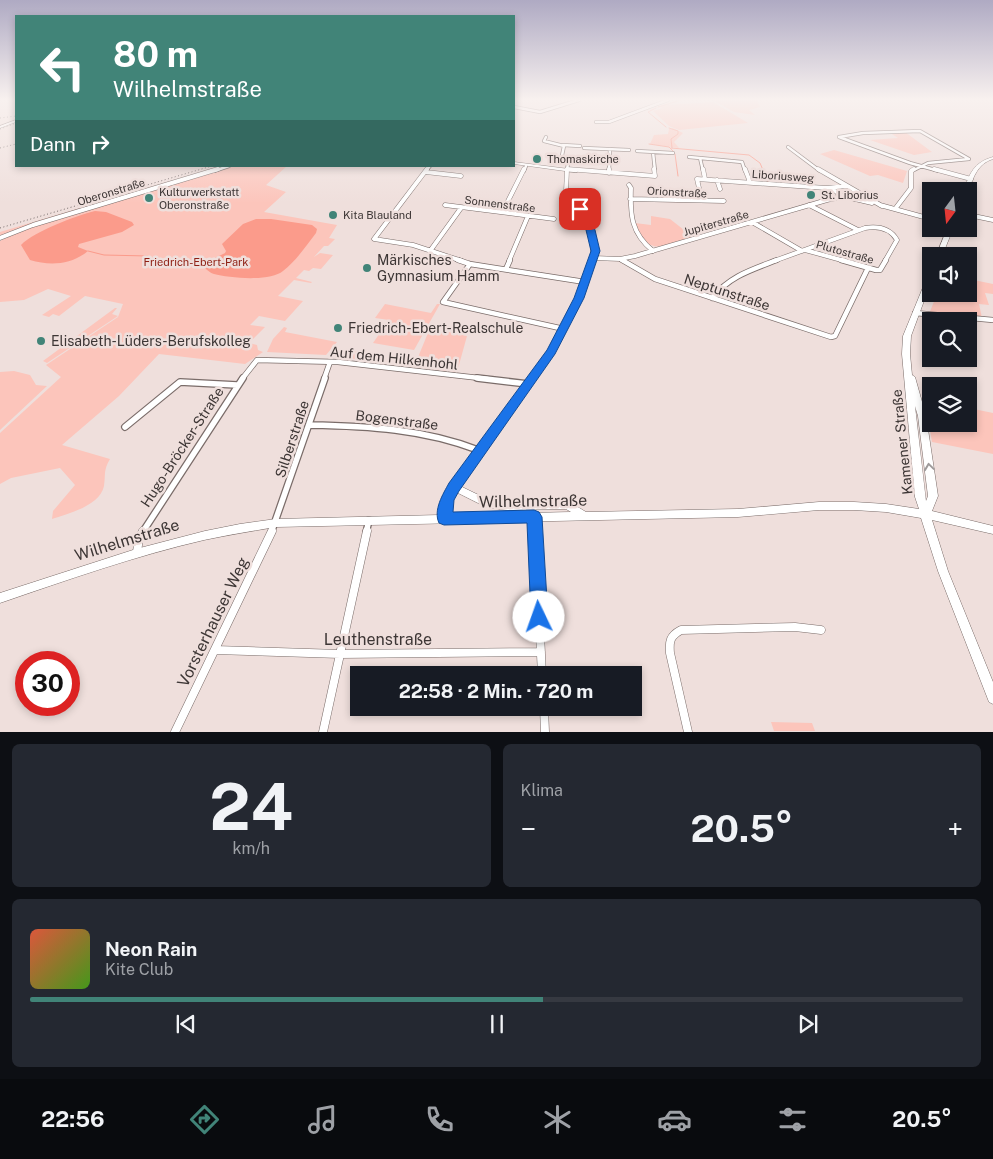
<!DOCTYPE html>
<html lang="de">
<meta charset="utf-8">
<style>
body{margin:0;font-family:"Public Sans",sans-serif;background:#242831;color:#f1f3f6;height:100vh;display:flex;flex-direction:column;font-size:19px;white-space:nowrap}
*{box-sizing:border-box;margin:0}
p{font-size:16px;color:#9ea1a6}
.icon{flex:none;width:28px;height:28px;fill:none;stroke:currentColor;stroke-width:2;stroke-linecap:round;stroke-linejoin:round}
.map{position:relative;height:732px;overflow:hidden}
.sheet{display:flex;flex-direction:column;gap:12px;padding:12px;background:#0d0f14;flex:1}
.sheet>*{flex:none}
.top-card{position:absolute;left:15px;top:15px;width:500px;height:152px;border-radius:0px;box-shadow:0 2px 8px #0003;background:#418478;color:#fff;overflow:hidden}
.needle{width:32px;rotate:195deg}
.tools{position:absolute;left:922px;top:182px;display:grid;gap:10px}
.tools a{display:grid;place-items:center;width:55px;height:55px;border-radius:0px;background:#171b24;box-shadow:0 2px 8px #0003;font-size:25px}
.speed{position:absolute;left:15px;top:651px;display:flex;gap:10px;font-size:25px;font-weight:700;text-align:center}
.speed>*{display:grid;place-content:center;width:65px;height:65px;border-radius:50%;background:#171b24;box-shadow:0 2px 8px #0003;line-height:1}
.speed .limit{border:8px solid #d22;background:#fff;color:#111}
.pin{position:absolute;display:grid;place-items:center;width:42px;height:42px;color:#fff;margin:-21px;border-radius:10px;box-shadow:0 2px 8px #0006}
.me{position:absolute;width:55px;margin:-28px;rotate:357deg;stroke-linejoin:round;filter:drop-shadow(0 0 4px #0008)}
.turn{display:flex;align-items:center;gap:18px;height:105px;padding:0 15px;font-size:22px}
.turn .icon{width:65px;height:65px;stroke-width:2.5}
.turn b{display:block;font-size:35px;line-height:42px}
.then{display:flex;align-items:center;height:48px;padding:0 15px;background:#0003;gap:10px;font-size:19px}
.big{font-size:38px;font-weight:700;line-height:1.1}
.sheet .widget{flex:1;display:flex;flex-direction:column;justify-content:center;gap:8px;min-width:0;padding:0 18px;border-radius:8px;background:#242831}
.sheet .dial{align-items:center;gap:0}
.dial b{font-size:65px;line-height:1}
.song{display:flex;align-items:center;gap:15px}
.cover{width:60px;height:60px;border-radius:8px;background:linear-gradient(135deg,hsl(10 70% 55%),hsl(100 70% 35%))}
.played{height:5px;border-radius:2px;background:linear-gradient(90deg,#418478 55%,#363941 55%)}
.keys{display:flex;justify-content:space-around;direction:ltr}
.heat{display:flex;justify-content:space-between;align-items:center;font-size:28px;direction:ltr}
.sheet .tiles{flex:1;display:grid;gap:12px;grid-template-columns:1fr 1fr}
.widget:last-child{grid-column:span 2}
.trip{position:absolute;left:350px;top:666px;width:292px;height:50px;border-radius:0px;background:#171b24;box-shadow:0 2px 8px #0003;font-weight:700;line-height:50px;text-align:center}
.tabs{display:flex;height:80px;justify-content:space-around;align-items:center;background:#090b0e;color:#9ea1a6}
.tabs .icon{width:35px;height:35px}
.tabs .active{color:#418478}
.tabs b{font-size:22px;color:#f1f3f6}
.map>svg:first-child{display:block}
.green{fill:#fcc5bb}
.water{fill:#fb9b8b}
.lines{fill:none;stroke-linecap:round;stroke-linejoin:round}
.stream-far1{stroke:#fb9b8b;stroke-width:1}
.stream{stroke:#fb9b8b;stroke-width:2}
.street-far4-casing{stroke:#7a6c69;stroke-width:4}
.street-far3-casing{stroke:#7a6c69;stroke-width:5}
.street-far2-casing{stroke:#7a6c69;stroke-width:6}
.street-far1-casing{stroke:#7a6c69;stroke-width:8}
.street-casing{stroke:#7a6c69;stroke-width:9}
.secondary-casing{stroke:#7a6c69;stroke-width:1}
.street-far4{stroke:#fff;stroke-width:2.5}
.street-far3{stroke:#fff;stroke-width:4}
.street-far2{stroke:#fff;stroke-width:4.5}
.street-far1{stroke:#fff;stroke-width:5.5}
.street{stroke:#fff;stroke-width:8}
.secondary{fill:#fff;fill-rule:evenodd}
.rail{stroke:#766c6b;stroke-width:1;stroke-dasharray:1 2.5;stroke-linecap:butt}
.oneway{stroke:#9e9a9a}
.route{fill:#1a73e8;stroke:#114b97}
.poi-dot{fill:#418478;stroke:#efdfdc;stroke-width:2}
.labels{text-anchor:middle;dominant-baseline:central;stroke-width:5;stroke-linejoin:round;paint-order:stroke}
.far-poi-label{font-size:11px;fill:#3d3635;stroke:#efdfdc;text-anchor:start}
.far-street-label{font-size:11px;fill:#3d3635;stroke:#efdfdc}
.far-park-label{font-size:11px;fill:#8e1f13;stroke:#efdfdc}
.poi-label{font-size:14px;fill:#3d3635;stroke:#efdfdc;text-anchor:start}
.street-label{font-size:14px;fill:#3d3635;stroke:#efdfdc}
.near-street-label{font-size:16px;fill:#3d3635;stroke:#efdfdc}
</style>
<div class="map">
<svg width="993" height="732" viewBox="0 0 993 732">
<rect width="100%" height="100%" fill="#efdfdc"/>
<path class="green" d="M713,100H757L760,107L749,110L755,115L734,112Z
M713,102L748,123L679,130L669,126L653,111L663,108L659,107L664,105Z
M673,128L683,133L674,142L679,148L650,144L654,135L668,134L669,129Z
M889,132H905L932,152L914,155L870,140L898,138Z
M834,150L907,171L903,183L878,175L870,176L820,154Z
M221,166H225L198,175L230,166H287L266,185L286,192L264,212L337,225L329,238L335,239L328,246H324L314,257L320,253L333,255L321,269L313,268L309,271L304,270L296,278L312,282L311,283L294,280L278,296L303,301L285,321L259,316L250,325L265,327L249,343L257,345L258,350L263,352L245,364L159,354L119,396L62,445L110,459C103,471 106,474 104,486C100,506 67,514 52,519L53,511L75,485L60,468L11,478L0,484V433L61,377L46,365L118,317L123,304L85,296L59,316L53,314L49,317L42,315L71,296L48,289L24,300L0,302V241L18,232L78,213L0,236V232Z
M651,216L670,219L693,237C662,245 650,259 635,223L651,225Z
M969,279L993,284V294L985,293L989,305L979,304L982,318L929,314L937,294H969Z
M385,304L431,313L437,304H440L414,350L373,343L389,320L375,318Z
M115,308H117L112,314L118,316L47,363L43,361Z
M284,327L287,328L285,332L337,342L326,355L267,352L273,339Z
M430,328L467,336L457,372L414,367Z
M342,349L364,353L368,354L366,357L390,362L336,357Z
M14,371L30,375L36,385L47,386L0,430V372Z
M923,390L931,394V424H969V408L993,413V454L932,442Z
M771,722L812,723L815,731H774Z"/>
<path class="water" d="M95,211L106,212L132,222L134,225L122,232L79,244L78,247L88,251C71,265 50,266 30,260L21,245C35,231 75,216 95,211Z
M256,219H271L312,225L317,229L316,233C306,246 296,261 283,271C270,282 229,278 214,274C208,272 206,268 201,265L225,253L226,251L222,244L243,224Z"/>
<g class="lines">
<path class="stream-far1" d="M658,107L681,100
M656,108L648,112L666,127
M669,128L678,131V134L671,139L672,148
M649,144L669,147L674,152
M671,148L749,155L760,163L768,182
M675,154L678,176
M88,251L104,255L148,256
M167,258L178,261"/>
<path class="stream" d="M174,260L203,264"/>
<defs>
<path id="street-far4" d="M514,107L540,112L579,100
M596,122H609L668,100
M546,137L544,141L564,146L561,160L568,163L567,170L576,171
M839,137L910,163L939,171
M839,137L863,133L920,131L969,159
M563,145L580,146
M788,147L820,171
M584,148L629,150
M637,151L673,153
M653,152L655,171
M689,157L700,158
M214,171L229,166
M426,171L430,166
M524,171L526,166
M609,171L610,149
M703,171L700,158L742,162L745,171
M912,171L928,163L969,159"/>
<path id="street-far3" d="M427,169L374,239L413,245L462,261
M567,169L655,176L654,169
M703,169L705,179
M745,169L750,182
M818,169L882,206
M934,169L971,179
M426,172L461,176
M609,173V169
M717,180L720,189
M629,185L631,188C630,215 631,233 653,251
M699,188L697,179L826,188L847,186
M831,188L842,196L872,203
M630,199L724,201
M445,205L554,219
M809,205L858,230
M880,205L931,219
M895,209L911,188V171L914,169
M503,211L524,169
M969,215L993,220
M752,222L802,251
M0,238L33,225L218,169
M805,250L845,261
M430,251L461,208
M594,258L620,259L635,256L827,200L857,194
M620,259L624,261
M509,261L528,216
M774,261L865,228C878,226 890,228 897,240L885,261"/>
<path id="street-far2" d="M458,260L470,264L585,282
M622,260L655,279L831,337L835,336L868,268
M841,260L876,270H880L886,260
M470,264L443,302L564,329
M506,269L510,260
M712,298C730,276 751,270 777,260
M915,313L993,320
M242,379L257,360L338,362L488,379
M324,379L330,362"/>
<path id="street-far1" d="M477,378L528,384
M310,425C368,426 423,429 478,450
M125,427L180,382L237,385
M534,517L535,533
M142,533L243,378
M271,533L325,378
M366,533L369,520"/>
<path id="street" d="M535,531L542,675
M137,552L139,538L143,531
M215,650L340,654L541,652
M544,708L545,732
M175,732L272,531
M323,732L367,531
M688,732L670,653C669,641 670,636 681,630L795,627L821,630"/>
<path id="secondary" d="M16,120V122L0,128V126Z
M993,157V159C977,164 974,177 968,191H964C969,174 974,162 993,157Z
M514,162L569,169L568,192L590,221L597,241V258L582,298L555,351L460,486L487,499L506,502L568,501L586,512L738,509L819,502H854L886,504L919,509L915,497L902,354L903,336L928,275L931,273V282L911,336L910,354L912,375L915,377L926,416L938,496L932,511L993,526V534L932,520L948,571L993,682V704L989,702L938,571L921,518L886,512L854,510H819L738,517L276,527C252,531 228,535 204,540C135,556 67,580 0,603V593L136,549L205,531L240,524L276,519L440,515L442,499L451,484L548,350L576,298L591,258V241L584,221L564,192L565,171L514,164ZM915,406L918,416L928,496L926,501ZM456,492L486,507L506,510L566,509L571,512L449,515L452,500Z
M947,229H953L942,256H936Z"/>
</defs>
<use href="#street-far4" class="street-far4-casing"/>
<use href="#street-far3" class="street-far3-casing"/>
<use href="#street-far2" class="street-far2-casing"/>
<use href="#street-far1" class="street-far1-casing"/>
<use href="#street" class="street-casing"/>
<use href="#secondary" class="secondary-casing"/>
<use href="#street-far4" class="street-far4"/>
<use href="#street-far3" class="street-far3"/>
<use href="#street-far2" class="street-far2"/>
<use href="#street-far1" class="street-far1"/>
<use href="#street" class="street"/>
<use href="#secondary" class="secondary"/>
<path class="rail" d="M0,118L16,116
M0,129L16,123
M0,148L16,144
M0,228L212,166"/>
</g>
<defs><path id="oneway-chevron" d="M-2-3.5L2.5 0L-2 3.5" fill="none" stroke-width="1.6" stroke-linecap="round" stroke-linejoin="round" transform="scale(1.25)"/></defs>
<use class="oneway" href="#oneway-chevron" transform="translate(929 467) rotate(-98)"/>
<linearGradient id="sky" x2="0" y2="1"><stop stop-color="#afaac3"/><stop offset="0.49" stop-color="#f8f1ef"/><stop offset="1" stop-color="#f8f1ef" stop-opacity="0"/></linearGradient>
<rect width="993" height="203" fill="url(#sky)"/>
<path class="route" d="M577,207H583L595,230L600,251L584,298L555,354L459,491L454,500L453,512L534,510L539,512L542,517L548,617L545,623L539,625L533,623L531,617L527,523L444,525L439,523C433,510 443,494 449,483L547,350L574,298L591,251L586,230Z"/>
<g class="poi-dot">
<circle cx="537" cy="159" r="5"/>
<circle cx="811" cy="195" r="5"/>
<circle cx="149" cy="198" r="5"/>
<circle cx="333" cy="215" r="5"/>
<circle cx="367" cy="268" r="5"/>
<circle cx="338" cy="328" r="5"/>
<circle cx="41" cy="341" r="5"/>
</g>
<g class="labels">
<g class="far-poi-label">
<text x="547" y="159">Thomaskirche</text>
<text x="159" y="192">Kulturwerkstatt<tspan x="159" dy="13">Oberonstraße</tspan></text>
<text x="821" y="195">St. Liborius</text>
<text x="343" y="215">Kita Blauland</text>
</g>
<g class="far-street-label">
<text transform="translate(783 176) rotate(4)">Liboriusweg</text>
<text transform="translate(111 192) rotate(-17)">Oberonstraße</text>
<text transform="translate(677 192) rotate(3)">Orionstraße</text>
<text transform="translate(500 204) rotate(7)">Sonnenstraße</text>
<text transform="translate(716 223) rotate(-16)">Jupiterstraße</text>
<text transform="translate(845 252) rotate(16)">Plutostraße</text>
</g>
<g class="far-park-label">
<text x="196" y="262">Friedrich-Ebert-Park</text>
</g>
<g class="poi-label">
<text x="377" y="260">Märkisches<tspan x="377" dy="16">Gymnasium Hamm</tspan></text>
<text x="348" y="328">Friedrich-Ebert-Realschule</text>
<text x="51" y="341">Elisabeth-Lüders-Berufskolleg</text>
</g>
<g class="street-label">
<text transform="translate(727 292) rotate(18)">Neptunstraße</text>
<text transform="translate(394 358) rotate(6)">Auf dem Hilkenhohl</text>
<text transform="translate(397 420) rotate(7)">Bogenstraße</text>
<text transform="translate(292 439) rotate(-72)">Silberstraße</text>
<text transform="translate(902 442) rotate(-96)">Kamener Straße</text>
<text transform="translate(182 447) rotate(-57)">Hugo-Bröcker-Straße</text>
</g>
<g class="near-street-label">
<text transform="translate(533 501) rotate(-1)">Wilhelmstraße</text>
<text transform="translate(127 540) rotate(-17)">Wilhelmstraße</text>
<text transform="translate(213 622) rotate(-64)">Vorsterhauser Weg</text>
<text x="378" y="639">Leuthenstraße</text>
</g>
</g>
</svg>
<div class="tools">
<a><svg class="needle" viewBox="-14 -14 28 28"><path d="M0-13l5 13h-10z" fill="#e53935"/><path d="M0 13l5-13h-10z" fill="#9ea1a6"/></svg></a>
<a><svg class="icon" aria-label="sound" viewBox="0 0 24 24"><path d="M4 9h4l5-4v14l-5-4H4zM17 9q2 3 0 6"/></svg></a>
<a><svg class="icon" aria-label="search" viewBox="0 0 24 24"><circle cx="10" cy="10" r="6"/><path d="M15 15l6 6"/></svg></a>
<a><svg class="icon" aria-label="layers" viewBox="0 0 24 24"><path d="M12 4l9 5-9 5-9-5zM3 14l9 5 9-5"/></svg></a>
</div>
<div class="speed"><div class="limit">30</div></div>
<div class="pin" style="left:580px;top:209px;background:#d93025"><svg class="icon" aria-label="arrive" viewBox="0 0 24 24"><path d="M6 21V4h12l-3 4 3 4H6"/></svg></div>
<svg class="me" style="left:539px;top:617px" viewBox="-20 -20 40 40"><circle r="19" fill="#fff"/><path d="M0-13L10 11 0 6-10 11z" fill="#1a73e8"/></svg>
<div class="trip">22:58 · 2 Min. · 720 m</div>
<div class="top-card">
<div class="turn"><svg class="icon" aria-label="left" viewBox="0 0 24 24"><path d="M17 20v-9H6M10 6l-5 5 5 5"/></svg><div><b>80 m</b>Wilhelmstraße</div></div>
<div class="then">Dann<svg class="icon" aria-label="right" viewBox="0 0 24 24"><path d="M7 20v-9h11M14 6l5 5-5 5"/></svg></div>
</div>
</div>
<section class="sheet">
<div class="tiles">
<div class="widget dial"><b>24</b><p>km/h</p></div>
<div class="widget"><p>Klima</p>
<div class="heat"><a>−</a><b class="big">20.5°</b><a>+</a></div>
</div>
<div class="widget">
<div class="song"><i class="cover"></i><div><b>Neon Rain</b><p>Kite Club</p></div></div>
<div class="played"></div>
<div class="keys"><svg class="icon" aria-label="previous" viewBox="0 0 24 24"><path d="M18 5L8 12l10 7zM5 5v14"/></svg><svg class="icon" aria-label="pause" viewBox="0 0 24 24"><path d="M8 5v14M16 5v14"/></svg><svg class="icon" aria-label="next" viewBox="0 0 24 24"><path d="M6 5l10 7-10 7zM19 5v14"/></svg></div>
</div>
</div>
</section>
<nav class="tabs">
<b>22:56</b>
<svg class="icon active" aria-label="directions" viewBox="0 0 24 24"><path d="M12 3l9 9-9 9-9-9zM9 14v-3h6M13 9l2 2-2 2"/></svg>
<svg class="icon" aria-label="music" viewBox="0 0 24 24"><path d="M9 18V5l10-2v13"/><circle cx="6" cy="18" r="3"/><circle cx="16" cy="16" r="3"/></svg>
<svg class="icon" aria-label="phone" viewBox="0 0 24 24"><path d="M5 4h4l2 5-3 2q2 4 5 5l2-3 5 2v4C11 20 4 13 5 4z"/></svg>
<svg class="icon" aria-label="climate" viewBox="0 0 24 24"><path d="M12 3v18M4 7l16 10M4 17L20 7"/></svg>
<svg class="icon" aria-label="car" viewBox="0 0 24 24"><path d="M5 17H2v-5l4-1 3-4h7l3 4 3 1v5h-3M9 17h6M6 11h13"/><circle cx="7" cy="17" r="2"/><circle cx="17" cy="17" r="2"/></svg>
<svg class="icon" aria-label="filters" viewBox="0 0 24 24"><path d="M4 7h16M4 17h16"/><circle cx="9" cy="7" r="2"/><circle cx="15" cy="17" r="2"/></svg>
<b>20.5°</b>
</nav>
